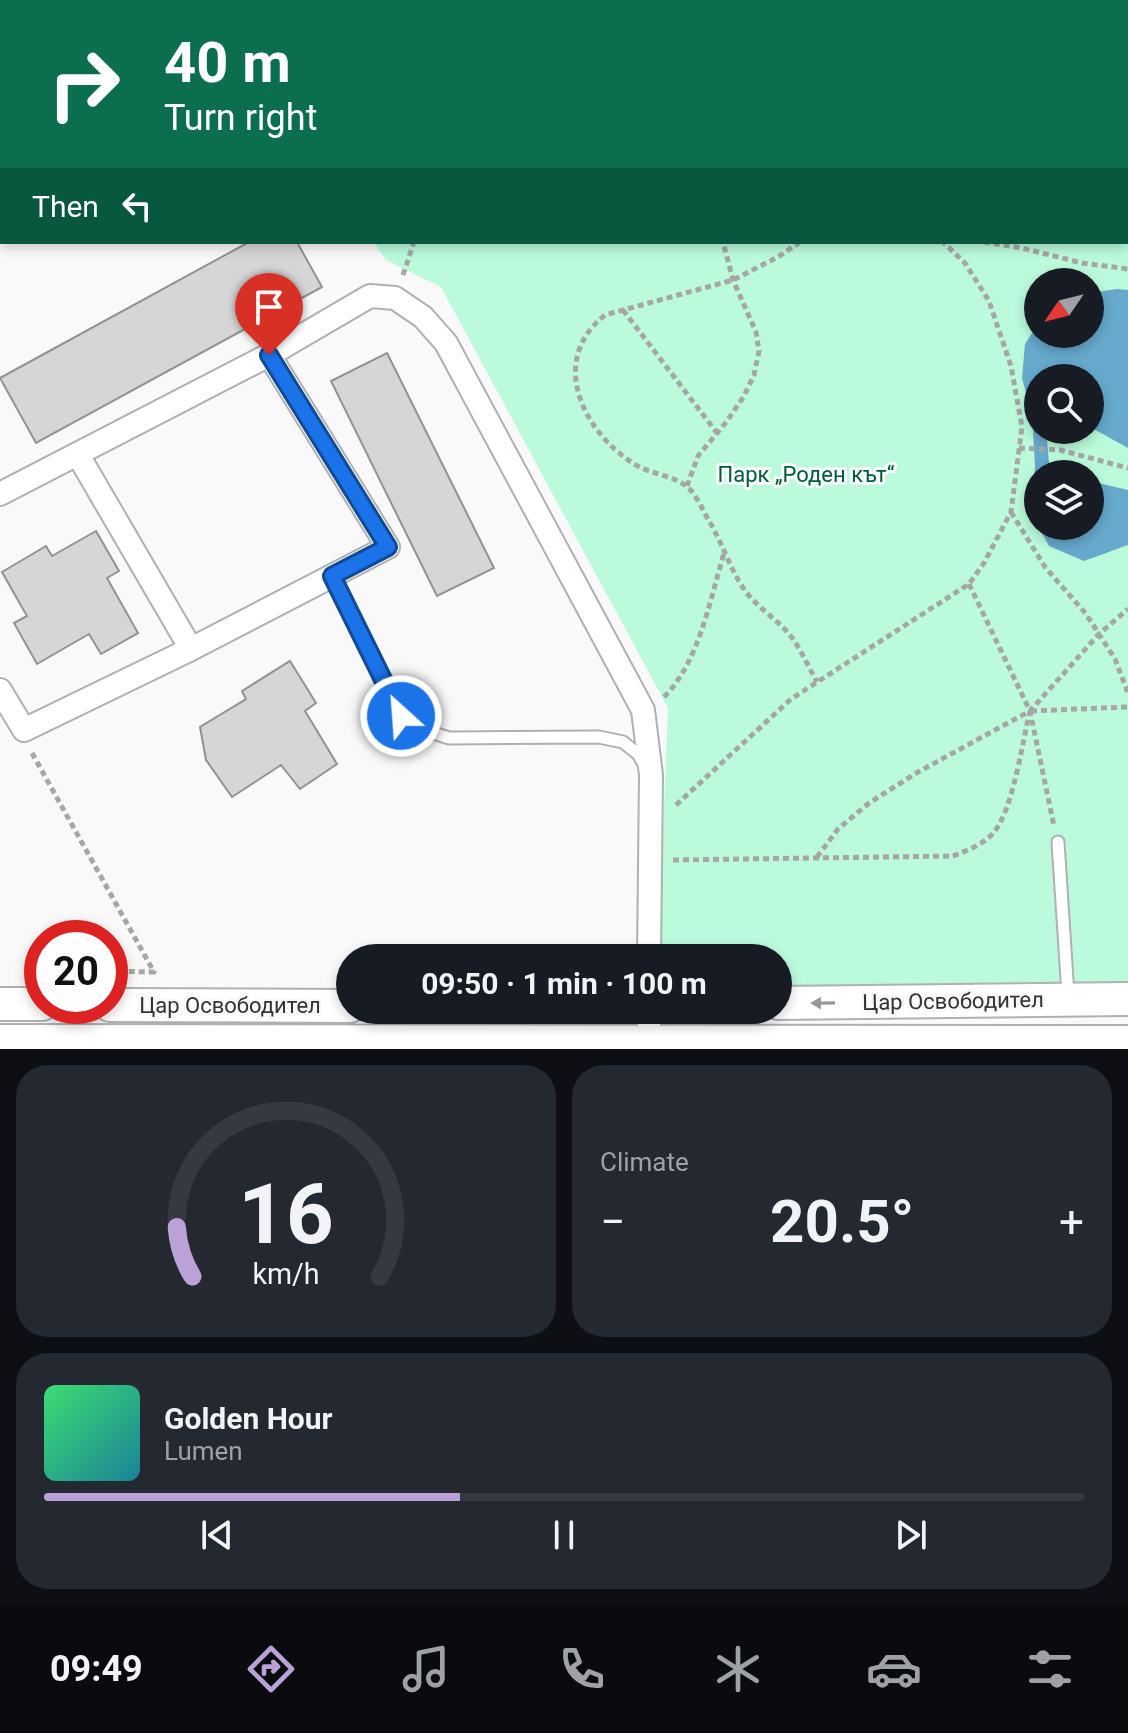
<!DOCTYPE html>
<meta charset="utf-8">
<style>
body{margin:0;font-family:Roboto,sans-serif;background:#242831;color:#f1f3f6;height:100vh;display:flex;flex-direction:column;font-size:30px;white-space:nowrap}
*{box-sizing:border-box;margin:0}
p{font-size:26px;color:#9ea1a6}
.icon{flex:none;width:44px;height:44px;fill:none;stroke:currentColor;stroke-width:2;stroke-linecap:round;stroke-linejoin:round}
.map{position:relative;height:1049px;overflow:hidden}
.sheet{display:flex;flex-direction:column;gap:16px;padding:16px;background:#0d0f14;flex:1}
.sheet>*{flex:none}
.top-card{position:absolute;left:0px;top:0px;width:1128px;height:244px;box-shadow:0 4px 12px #0003;background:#0b6e4f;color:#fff;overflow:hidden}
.needle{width:52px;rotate:235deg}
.fabs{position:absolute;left:1024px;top:268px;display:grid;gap:16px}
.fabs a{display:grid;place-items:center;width:80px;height:80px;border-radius:50%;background:#171b24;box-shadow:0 4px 12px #0003;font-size:40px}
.speed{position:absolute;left:24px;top:920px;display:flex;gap:16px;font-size:40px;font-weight:700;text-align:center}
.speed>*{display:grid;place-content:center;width:104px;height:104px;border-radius:50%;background:#171b24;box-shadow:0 4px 12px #0003;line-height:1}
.speed .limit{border:12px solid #d22;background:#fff;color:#111}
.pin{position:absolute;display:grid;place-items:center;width:68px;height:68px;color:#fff;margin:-82px -34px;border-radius:50% 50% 50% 0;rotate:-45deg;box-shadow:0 0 8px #0007}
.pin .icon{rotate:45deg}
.me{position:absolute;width:88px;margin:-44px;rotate:334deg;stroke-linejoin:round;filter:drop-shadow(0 0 6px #0008)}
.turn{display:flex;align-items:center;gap:28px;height:168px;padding:0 32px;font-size:36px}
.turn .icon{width:104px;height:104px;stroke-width:2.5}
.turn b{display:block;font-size:56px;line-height:68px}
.then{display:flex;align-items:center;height:76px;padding:0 32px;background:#0003;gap:16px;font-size:30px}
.big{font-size:60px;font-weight:700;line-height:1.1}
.sheet .tile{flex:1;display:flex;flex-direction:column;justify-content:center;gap:12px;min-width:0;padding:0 28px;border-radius:32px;background:#242831}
.sheet .dial{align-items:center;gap:0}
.dial svg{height:208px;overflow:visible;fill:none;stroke:#363941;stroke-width:7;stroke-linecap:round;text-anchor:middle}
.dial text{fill:#f1f3f6;stroke:none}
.song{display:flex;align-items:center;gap:24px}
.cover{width:96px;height:96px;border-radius:12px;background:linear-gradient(135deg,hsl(140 70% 55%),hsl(190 70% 35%))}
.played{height:8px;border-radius:4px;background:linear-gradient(90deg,#baa2d8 40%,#363941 40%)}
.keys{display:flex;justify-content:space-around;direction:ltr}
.heat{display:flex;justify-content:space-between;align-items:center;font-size:44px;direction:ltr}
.sheet .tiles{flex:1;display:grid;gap:16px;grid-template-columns:1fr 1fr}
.tile:last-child{grid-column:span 2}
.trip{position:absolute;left:336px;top:944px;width:456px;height:80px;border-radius:40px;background:#171b24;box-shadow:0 4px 12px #0003;font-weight:700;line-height:80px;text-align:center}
.dock{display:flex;height:128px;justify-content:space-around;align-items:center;background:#090b0e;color:#9ea1a6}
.dock .icon{width:56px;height:56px}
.dock .active{color:#baa2d8}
.dock b{font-size:36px;color:#f1f3f6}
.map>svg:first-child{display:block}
.green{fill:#bbfbdb;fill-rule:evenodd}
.water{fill:#66a9cc}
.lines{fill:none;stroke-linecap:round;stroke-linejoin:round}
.river{stroke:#66a9cc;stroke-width:52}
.building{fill:#d6d6d7;stroke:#929293;stroke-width:2}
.lane-casing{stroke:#b0b0b1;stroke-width:15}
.street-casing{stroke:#b0b0b1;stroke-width:26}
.secondary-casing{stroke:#b0b0b1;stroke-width:36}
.path{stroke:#a6a6a7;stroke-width:5;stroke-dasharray:6 4;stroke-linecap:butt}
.lane{stroke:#fff;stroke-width:11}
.street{stroke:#fff;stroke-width:22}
.secondary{stroke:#fff;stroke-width:32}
.oneway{fill:#999}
.route-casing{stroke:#114b97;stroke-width:20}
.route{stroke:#1a73e8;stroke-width:14}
.labels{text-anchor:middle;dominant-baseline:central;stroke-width:6;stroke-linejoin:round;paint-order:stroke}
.park-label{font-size:22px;fill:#005c3d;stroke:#f9f9fa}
.street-label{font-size:22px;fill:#333;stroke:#f9f9fa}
</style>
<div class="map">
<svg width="1128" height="1049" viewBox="0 0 1128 1049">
<rect width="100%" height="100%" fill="#f9f9fa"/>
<path class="green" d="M1128,154V987L778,991V958H658L668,708L441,287L386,260L374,242H1126ZM1038,282H1090V334H1038ZM1038,378H1090V430H1038ZM1038,474H1090V526H1038Z"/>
<path class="water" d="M1117,289L1128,290V448L1090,427V378H1038V430H1059L1047,440L1049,463L1061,474H1038V526L1033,516L1035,466L1032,414L1022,378L1025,344L1038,324V334H1090V293Z
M1090,481L1128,490V545L1084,561L1049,546L1038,526H1090Z"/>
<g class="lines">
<path class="river" d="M1126,174L1128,175
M0,202L2,199"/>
</g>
<path class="building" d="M249,242H297L322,287L36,443L0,378Z
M387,353L494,568L437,596L331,381Z
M96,531L119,571L107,578L138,633L101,654L89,634L37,664L14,623L27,616L2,572L46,546L52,556Z
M290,661L316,703L305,711L337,764L300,789L281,765L232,797L206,760L200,727L246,699L242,691Z"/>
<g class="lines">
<defs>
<path id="lane" d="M0,1L1,0
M332,576L401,716L421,729L449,738L599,737L623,742L638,754L644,764
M1058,842L1068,995"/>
<path id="street" d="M78,455L191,649
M0,494L269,355L370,296L395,298L423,317L446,343L643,710L651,775L649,958
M0,690L24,730L191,649L388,547L269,355
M649,1010V1049"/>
<path id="secondary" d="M778,1003L1128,999
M0,1004H42
M110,1005L350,1006
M0,1041L1128,1042"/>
</defs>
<use href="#lane" class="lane-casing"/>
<use href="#street" class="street-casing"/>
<use href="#secondary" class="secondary-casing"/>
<path class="path" d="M708,0V2
M800,242L778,257L733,280L605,315C548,360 582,432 636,465C651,474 672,475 686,486C696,493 703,511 709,521C723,544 730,570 746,592C760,610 780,621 793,639C802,652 809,668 817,682
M984,242L1022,248L1082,263L1128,269
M403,275L414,242
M623,310L717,433
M1019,448L1060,450L1128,468
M687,486L698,456L727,421L744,396L754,375L759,351L756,332L733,280L723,242
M1011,512L1045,567L1086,614L1115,659L1128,693
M969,584L1030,711L1054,826
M664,697C700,661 710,598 725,550
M1031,711L1128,707
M32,753L154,972L110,971
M676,805L791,699L969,584L984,563L1011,512L1022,427L1011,366L989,301L965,263L943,242
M817,857L838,829L869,803L918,772L1030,711L1099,634L1128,609
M673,860L953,856C968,850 985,844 995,831C1014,805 1022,743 1030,711"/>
<use href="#lane" class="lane"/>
<use href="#street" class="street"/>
<use href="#secondary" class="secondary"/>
</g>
<defs><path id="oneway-solid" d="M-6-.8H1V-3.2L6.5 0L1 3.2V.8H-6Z" transform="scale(2)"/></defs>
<use class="oneway" href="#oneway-solid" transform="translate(823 1003) rotate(179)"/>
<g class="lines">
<defs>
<path id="route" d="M269,355L388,547L332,576L401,716"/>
</defs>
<use href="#route" class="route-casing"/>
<use href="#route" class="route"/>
</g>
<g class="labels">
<g class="park-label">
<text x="806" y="474">Парк „Роден кът“</text>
</g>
<g class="street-label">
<text transform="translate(953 1001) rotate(-1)">Цар Освободител</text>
<text x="230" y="1005">Цар Освободител</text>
</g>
</g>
</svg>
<div class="fabs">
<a><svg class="needle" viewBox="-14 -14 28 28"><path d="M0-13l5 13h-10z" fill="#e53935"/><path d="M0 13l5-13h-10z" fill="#9ea1a6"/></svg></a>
<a><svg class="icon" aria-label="search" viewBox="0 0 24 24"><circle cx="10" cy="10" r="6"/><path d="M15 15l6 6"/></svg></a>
<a><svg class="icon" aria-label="layers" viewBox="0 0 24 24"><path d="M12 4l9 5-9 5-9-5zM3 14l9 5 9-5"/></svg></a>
</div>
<div class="speed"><div class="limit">20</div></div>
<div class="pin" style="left:269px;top:355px;background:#d93025"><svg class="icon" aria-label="arrive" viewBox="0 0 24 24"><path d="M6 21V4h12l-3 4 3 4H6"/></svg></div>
<svg class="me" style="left:401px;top:716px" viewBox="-20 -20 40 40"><circle r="17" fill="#1a73e8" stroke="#fff" stroke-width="3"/><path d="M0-11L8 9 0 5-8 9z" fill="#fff"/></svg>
<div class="trip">09:50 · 1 min · 100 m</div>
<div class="top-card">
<div class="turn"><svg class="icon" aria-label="right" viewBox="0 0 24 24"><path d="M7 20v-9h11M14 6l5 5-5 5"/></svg><div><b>40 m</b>Turn right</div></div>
<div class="then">Then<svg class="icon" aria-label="left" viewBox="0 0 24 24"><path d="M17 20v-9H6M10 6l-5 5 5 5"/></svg></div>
</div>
</div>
<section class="sheet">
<div class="tiles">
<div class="tile dial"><svg viewBox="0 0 100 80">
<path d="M14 69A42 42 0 1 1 86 69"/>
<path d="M14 69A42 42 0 0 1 8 50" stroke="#baa2d8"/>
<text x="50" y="56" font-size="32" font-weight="700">16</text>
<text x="50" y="72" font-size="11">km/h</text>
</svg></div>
<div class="tile"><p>Climate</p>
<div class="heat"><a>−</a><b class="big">20.5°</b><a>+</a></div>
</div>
<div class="tile">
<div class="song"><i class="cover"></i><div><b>Golden Hour</b><p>Lumen</p></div></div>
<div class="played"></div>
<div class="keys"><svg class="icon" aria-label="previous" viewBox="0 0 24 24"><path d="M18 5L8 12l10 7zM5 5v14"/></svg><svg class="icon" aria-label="pause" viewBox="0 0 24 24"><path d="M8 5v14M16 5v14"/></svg><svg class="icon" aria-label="next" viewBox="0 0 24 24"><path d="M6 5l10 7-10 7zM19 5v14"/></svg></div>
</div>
</div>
</section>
<nav class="dock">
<b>09:49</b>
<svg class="icon active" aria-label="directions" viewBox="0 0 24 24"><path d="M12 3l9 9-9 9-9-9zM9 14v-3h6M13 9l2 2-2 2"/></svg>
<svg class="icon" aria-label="music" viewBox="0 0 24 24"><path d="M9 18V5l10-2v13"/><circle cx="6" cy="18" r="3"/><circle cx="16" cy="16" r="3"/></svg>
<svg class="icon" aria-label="phone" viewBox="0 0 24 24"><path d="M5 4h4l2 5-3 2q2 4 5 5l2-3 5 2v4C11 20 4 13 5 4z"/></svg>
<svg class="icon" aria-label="climate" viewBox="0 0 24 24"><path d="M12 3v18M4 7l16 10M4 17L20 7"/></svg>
<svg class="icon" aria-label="car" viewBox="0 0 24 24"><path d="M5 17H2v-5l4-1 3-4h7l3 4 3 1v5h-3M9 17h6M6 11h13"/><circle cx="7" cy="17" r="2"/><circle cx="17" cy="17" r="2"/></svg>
<svg class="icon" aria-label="filters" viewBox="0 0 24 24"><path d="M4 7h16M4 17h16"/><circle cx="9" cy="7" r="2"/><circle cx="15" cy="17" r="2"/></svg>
</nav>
